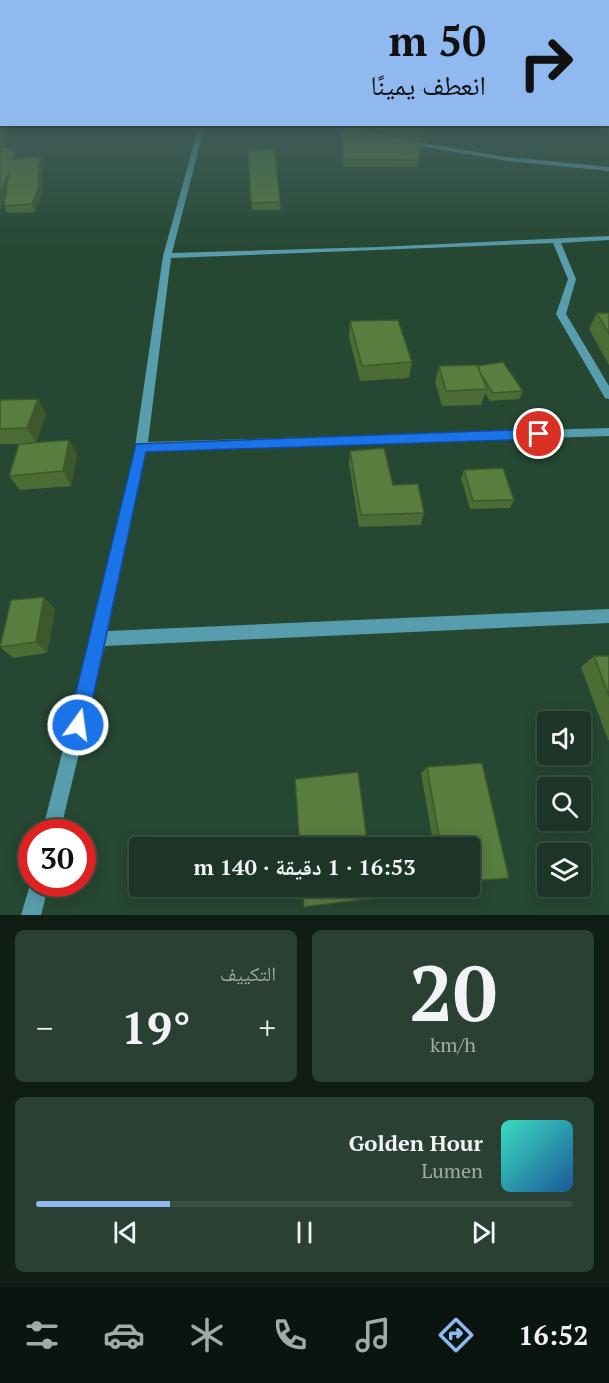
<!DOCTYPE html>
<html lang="ar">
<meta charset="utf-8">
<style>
body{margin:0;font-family:"PT Serif","Noto Naskh Arabic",serif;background:#294032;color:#f1f3f6;direction:rtl;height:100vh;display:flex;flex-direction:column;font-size:22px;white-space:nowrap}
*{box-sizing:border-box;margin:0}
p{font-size:20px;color:#a0aba7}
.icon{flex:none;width:33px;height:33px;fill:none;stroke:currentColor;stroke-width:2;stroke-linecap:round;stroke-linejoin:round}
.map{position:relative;height:915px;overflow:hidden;direction:ltr}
.side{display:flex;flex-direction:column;gap:15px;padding:15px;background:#0f1d15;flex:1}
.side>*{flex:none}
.hud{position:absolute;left:0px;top:0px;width:609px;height:126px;box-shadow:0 3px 15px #0003,0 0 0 2px #3a5043;direction:rtl;background:#90b9f0;color:#111;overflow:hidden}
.tools{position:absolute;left:537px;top:711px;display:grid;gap:12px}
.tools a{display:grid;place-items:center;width:54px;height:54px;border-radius:6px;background:#1c3526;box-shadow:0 3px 15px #0003,0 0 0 2px #3a5043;font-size:30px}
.speed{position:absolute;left:18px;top:819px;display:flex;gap:12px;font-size:30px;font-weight:700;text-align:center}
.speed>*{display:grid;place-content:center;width:78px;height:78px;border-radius:50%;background:#1c3526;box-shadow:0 3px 15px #0003,0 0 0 2px #3a5043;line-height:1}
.speed .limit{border:9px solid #d22;background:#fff;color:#111}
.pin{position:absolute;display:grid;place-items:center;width:51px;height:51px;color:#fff;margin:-26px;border:3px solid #fff;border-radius:50%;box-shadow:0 2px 6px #0007}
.me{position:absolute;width:66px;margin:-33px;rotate:14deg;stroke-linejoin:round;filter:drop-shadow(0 0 4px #0008)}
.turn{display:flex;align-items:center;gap:21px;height:126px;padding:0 24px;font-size:27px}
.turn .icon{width:78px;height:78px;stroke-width:2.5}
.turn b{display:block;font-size:42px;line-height:51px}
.big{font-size:45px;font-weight:800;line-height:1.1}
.side .widget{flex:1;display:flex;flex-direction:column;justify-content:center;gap:9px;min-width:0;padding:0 21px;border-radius:9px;background:#294032}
.side .dial{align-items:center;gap:0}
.dial b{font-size:78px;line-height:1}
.song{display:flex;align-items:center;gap:18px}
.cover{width:72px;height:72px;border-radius:9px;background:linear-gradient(135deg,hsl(170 70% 55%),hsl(210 70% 35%))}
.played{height:6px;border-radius:3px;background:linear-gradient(90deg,#90b9f0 25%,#3a5043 25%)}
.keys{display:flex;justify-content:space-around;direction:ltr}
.heat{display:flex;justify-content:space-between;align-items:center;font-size:33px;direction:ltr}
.side .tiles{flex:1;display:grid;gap:15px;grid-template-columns:1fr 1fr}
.widget:last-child{grid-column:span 2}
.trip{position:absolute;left:129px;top:837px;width:351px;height:60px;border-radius:6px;background:#1c3526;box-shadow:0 3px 15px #0003,0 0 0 2px #3a5043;font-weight:800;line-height:60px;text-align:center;direction:rtl}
.menu{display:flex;height:96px;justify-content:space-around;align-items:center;background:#0b150f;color:#a0aba7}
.menu .icon{width:42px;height:42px}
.menu .on{color:#90b9f0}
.menu b{font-size:27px;color:#f1f3f6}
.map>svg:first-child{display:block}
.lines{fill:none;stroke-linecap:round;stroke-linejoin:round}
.street{fill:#589dad;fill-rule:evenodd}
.wall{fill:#4b6c35}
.shaded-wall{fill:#3d582b}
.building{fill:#577e3e;stroke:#3d582b;stroke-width:1.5}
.route{fill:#1a73e8;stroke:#114b97;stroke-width:1.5}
</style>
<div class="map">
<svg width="609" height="915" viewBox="0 0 609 915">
<rect width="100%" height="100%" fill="#264732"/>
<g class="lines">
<path class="street" d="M199,125H205L172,253L379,247L609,236V240L561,243L576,279L566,314L609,386V399L605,398L556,314L568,279L553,243L171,258L148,442L609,428V436L146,451L108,631L609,609V623L105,646L60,832H42L91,639L135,447L163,256Z
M346,125H355L373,134L368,135Z
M405,140L507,157L609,167V171L507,161L403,143V141Z
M32,878V884H49L41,915H21Z"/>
</g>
<path class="wall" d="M0,125H11L7,147H5L16,152L19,159L40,156L43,164L41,196L35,212L7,213L4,206L5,196L0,210Z
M375,125H423L421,141L378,132Z
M341,129L421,142L418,167H343Z
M248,150L280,202L281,210H252Z
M597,313H609V365L589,329Z
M350,321L412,362L409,378L360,381L349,337Z
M439,366H478L523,391L519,399L490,401L485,393L481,405L442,406L435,382Z
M38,399L46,415L36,442L69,440L77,455L71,486L20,490L9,476L19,444H0V400Z
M350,451L393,485L424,513L421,525L359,527L349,464Z
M464,470L514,500L510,508L470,509L461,478Z
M55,609L47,653L13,658L0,647Z
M594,656H609V740H608L581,667Z
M427,767L470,848H434L421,773Z"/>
<path class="shaded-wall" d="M7,125H11L7,147L4,140Z
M16,152L19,159H13Z
M40,156L43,164L41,196L35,212L32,204Z
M9,172L12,179L0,210V194Z
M38,399L46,415L36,443L27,428Z
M69,440L77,455L71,486L63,471Z
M44,597L55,609L47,653L36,642Z"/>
<path class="building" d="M0,125H7L4,140H0Z
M381,125H423L422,134Z
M361,128L421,142L419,160L343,159L341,129Z
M0,145L16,152L13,159L40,156L38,189L32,204L4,206L9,172L0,194Z
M275,149L280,202L251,203L248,150Z
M597,313H609V334Z
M398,320L412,362L362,366L350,321Z
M503,362L523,391L493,393L480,373L478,366Z
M477,365L487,389L446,391L439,366Z
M38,399L27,428L0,429V400Z
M69,440L63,471L9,476L19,444Z
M384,448L393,485L418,484L424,513L361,515L350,451Z
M503,468L514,500L473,501L464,470Z
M44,597L36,642L0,647L11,600Z
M594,656H609V696Z
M482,763L509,878L470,881V848H441L427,767Z
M358,772L368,848H300L295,779Z
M302,886H373L375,898L304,907Z"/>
<linearGradient id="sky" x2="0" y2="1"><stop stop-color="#15271c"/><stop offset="0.49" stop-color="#415e5a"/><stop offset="1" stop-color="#415e5a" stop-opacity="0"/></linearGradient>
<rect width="609" height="253" fill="url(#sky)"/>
<path class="route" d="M539,429L545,434L539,439L146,452L87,725L84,732L78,734L71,732L68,725L136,444Z"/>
</svg>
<div class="tools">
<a><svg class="icon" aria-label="sound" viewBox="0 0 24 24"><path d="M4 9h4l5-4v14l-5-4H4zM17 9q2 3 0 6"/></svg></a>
<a><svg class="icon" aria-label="search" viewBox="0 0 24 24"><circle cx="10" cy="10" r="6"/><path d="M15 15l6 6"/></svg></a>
<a><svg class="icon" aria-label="layers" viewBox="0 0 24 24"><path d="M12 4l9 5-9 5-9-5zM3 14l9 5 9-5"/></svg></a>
</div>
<div class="speed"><div class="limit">30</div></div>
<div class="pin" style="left:539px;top:434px;background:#d93025"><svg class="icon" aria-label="arrive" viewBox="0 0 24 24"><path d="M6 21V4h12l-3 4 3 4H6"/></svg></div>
<svg class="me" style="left:78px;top:725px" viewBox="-20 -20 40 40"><circle r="17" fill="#1a73e8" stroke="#fff" stroke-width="3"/><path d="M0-11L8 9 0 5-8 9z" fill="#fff"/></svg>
<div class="trip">16:53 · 1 دقيقة · 140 m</div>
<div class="hud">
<div class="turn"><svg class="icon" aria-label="right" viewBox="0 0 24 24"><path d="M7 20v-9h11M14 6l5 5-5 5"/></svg><div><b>50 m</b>انعطف يمينًا</div></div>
</div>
</div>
<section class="side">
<div class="tiles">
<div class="widget dial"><b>20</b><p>km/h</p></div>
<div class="widget"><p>التكييف</p>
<div class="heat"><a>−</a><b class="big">19°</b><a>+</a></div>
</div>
<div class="widget">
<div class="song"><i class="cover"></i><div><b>Golden Hour</b><p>Lumen</p></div></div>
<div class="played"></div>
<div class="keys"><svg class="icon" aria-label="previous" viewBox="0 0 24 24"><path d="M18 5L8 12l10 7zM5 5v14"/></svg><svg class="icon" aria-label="pause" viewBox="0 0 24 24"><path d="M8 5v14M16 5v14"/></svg><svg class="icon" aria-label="next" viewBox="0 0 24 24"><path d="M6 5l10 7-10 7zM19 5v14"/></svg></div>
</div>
</div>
</section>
<nav class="menu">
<b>16:52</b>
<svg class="icon on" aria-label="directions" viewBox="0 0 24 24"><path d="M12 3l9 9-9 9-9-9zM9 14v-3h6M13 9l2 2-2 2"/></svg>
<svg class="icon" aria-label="music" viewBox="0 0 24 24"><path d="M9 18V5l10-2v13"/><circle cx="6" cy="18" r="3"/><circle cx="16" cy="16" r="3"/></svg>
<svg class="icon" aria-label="phone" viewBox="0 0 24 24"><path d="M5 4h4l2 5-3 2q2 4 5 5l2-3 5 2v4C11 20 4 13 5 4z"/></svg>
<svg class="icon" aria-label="climate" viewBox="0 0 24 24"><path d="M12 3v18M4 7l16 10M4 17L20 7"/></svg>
<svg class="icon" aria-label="car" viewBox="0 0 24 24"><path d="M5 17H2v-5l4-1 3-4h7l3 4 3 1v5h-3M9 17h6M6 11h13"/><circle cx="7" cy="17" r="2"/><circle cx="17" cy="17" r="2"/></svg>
<svg class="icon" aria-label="filters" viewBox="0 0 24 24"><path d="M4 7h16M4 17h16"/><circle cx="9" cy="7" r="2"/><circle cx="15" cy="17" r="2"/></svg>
</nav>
